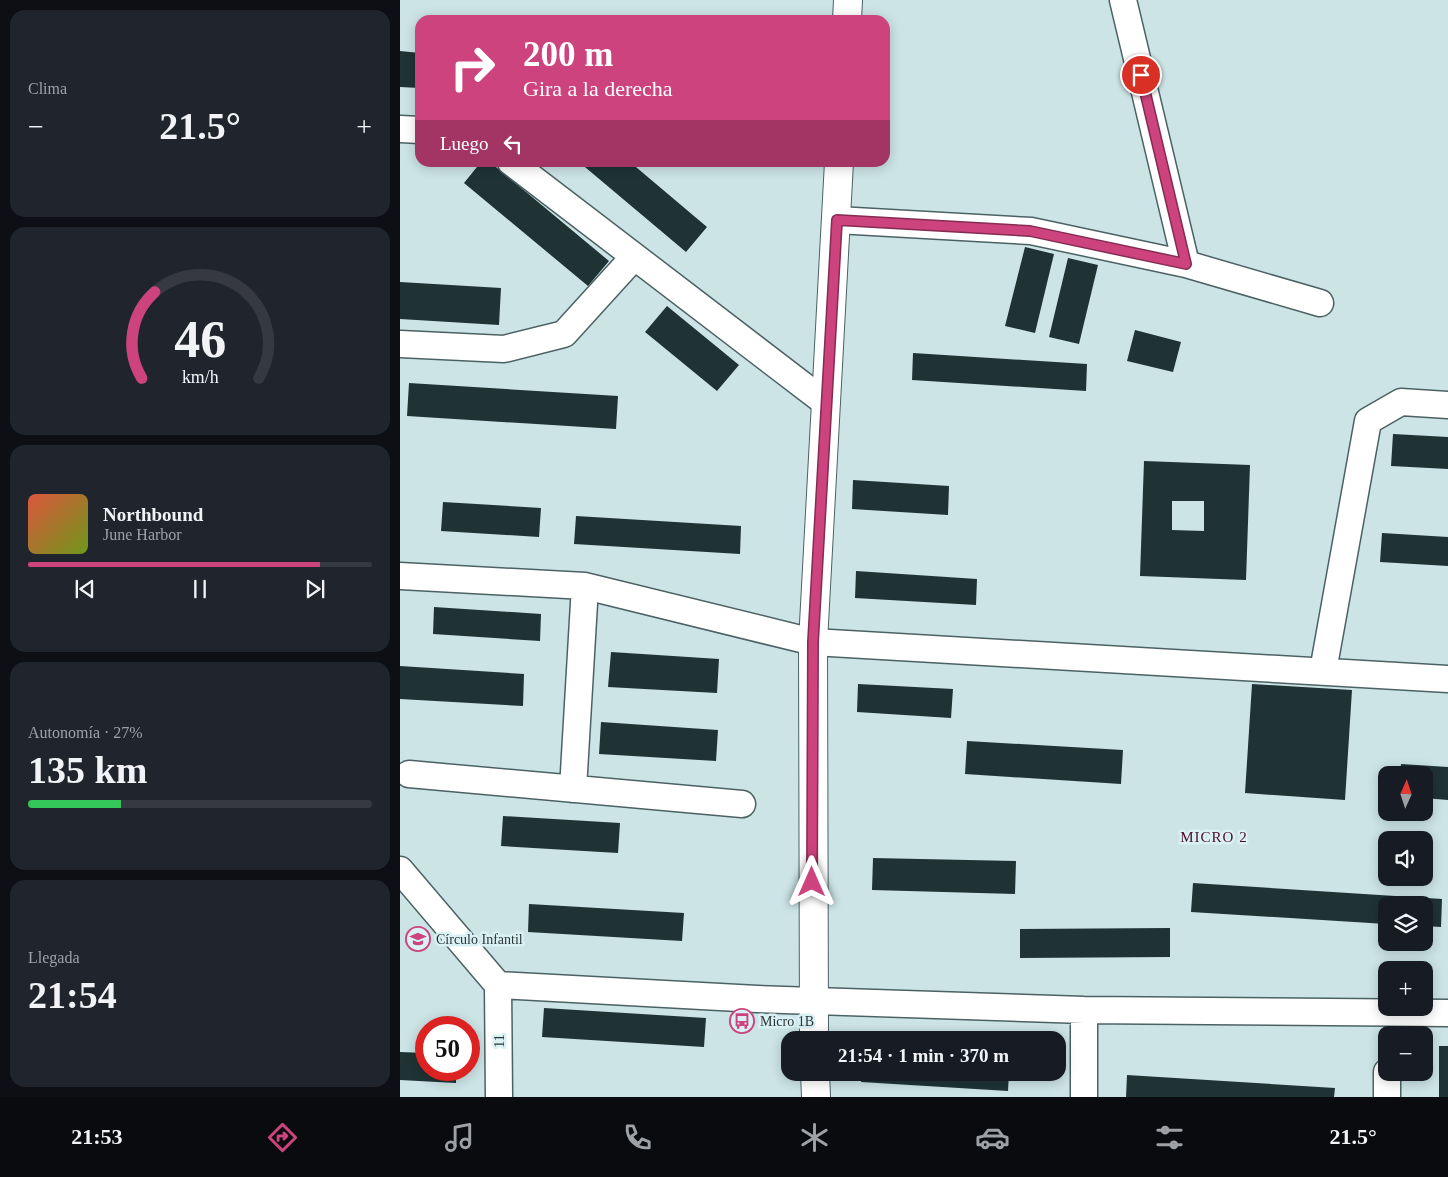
<!DOCTYPE html>
<html lang="es">
<meta charset="utf-8">
<style>
body{margin:0;font-family:Georgia,serif;background:#20242c;color:#f1f3f6;height:100vh;display:flex;flex-direction:column;font-size:19px;white-space:nowrap}
*{box-sizing:border-box;margin:0}
p{font-size:16px;color:#9ea1a6}
.icon{flex:none;width:28px;height:28px;fill:none;stroke:currentColor;stroke-width:2;stroke-linecap:round;stroke-linejoin:round}
.map{position:relative;flex:1;overflow:hidden}
.details{display:flex;flex-direction:column;gap:10px;padding:10px;background:#0d0f14;width:400px}
.details>*{flex:none}
.hud{position:absolute;left:15px;top:15px;width:475px;height:152px;border-radius:15px;box-shadow:0 2px 12px #0003;background:#cc437d;color:#fff;overflow:hidden}
.needle{width:32px;rotate:3deg}
.tools{position:absolute;left:978px;top:766px;display:grid;gap:10px}
.tools a{display:grid;place-items:center;width:55px;height:55px;border-radius:10px;background:#171b24;box-shadow:0 2px 12px #0003;font-size:25px}
.speed{position:absolute;left:15px;top:1016px;display:flex;gap:10px;font-size:25px;font-weight:700;text-align:center}
.speed>*{display:grid;place-content:center;width:65px;height:65px;border-radius:50%;background:#171b24;box-shadow:0 2px 12px #0003;line-height:1}
.speed .limit{border:8px solid #d22;background:#fff;color:#111}
.pin{position:absolute;display:grid;place-items:center;width:42px;height:42px;color:#fff;margin:-21px;border:2px solid #fff;border-radius:50%;box-shadow:0 1px 5px #0007}
.me{position:absolute;width:55px;margin:-28px;rotate:0deg;stroke-linejoin:round;filter:drop-shadow(0 0 4px #0008)}
.turn{display:flex;align-items:center;gap:18px;height:105px;padding:0 25px;font-size:22px}
.turn .icon{width:65px;height:65px;stroke-width:2.5}
.turn b{display:block;font-size:35px;line-height:42px}
.then{display:flex;align-items:center;height:48px;padding:0 25px;background:#0003;gap:10px;font-size:19px}
.big{font-size:38px;font-weight:700;line-height:1.1}
.details .card{flex:1;display:flex;flex-direction:column;justify-content:center;gap:8px;min-width:0;padding:0 18px;border-radius:15px;background:#20242c}
.details .dial{align-items:center;gap:0}
.dial svg{height:130px;overflow:visible;fill:none;stroke:#363941;stroke-width:7;stroke-linecap:round;text-anchor:middle}
.dial text{fill:#f1f3f6;stroke:none}
.song{display:flex;align-items:center;gap:15px}
.cover{width:60px;height:60px;border-radius:8px;background:linear-gradient(135deg,hsl(10 70% 55%),hsl(80 70% 35%))}
.played{height:5px;border-radius:2px;background:linear-gradient(90deg,#cc437d 85%,#363941 85%)}
.keys{display:flex;justify-content:space-around;direction:ltr}
.heat{display:flex;justify-content:space-between;align-items:center;font-size:28px;direction:ltr}
.charge{height:8px;border-radius:4px;background:linear-gradient(90deg,#34c759 27%,#363941 0)}
.trip{position:absolute;left:381px;top:1031px;width:285px;height:50px;border-radius:15px;background:#171b24;box-shadow:0 2px 12px #0003;font-weight:700;line-height:50px;text-align:center}
.dock{display:flex;height:80px;justify-content:space-around;align-items:center;background:#090b0e;color:#9ea1a6}
.dock .icon{width:35px;height:35px}
.dock .on{color:#cc437d}
.dock b{font-size:22px;color:#f1f3f6}
main{display:flex;flex:1;min-height:0}
.map>svg:first-child{display:block}
.building{fill:#1f3335;fill-rule:evenodd}
.lines{fill:none;stroke-linecap:round;stroke-linejoin:round}
.minor-casing{stroke:#4c6163;stroke-width:29}
.major-casing{stroke:#4c6163;stroke-width:30}
.minor{stroke:#fff;stroke-width:26}
.major{stroke:#fff;stroke-width:28}
.route-casing{stroke:#852c51;stroke-width:12}
.route{stroke:#cc437d;stroke-width:9}
.labels{text-anchor:middle;dominant-baseline:central;stroke-width:5;stroke-linejoin:round;paint-order:stroke}
.poi-label{font-size:14px;fill:#2d3637;stroke:#d9f1f4;text-anchor:start}
.street-label{font-size:14px;fill:#2d3637;stroke:#d9f1f4}
.neighbourhood-label{font-size:15px;letter-spacing:1px;fill:#4e0c2a;stroke:#d9f1f4}
</style>
<main>
<section class="details">
<div class="card"><p>Clima</p>
<div class="heat"><a>−</a><b class="big">21.5°</b><a>+</a></div>
</div>
<div class="card dial"><svg viewBox="0 0 100 80">
<path d="M14 69A42 42 0 1 1 86 69"/>
<path d="M14 69A42 42 0 0 1 22 16" stroke="#cc437d"/>
<text x="50" y="56" font-size="32" font-weight="700">46</text>
<text x="50" y="72" font-size="11">km/h</text>
</svg></div>
<div class="card">
<div class="song"><i class="cover"></i><div><b>Northbound</b><p>June Harbor</p></div></div>
<div class="played"></div>
<div class="keys"><svg class="icon" aria-label="previous" viewBox="0 0 24 24"><path d="M18 5L8 12l10 7zM5 5v14"/></svg><svg class="icon" aria-label="pause" viewBox="0 0 24 24"><path d="M8 5v14M16 5v14"/></svg><svg class="icon" aria-label="next" viewBox="0 0 24 24"><path d="M6 5l10 7-10 7zM19 5v14"/></svg></div>
</div>
<div class="card"><p>Autonomía · 27%</p><b class="big">135 km</b><div class="charge"></div></div>
<div class="card"><p>Llegada</p><b class="big">21:54</b></div>
</section>
<div class="map">
<svg width="1048" height="1097" viewBox="0 0 1048 1097">
<rect width="100%" height="100%" fill="#cce4e6"/>
<path class="building" d="M0,51L20,53V88L0,87Z
M81,162H90L209,261L188,286L64,183Z
M179,162H230L307,227L286,252Z
M625,247L654,254L635,333L605,326Z
M668,258L698,265L679,344L649,337Z
M0,282L101,288L99,325L0,319Z
M267,306L339,365L317,391L245,332Z
M735,330L781,342L773,372L727,361Z
M513,353L687,364L686,391L512,380Z
M9,383L218,396L216,429L7,416Z
M993,434L1048,437V469L991,466Z
M744,461L850,465L846,580L740,576ZM772,501H804V531L772,530Z
M453,480L549,486L548,515L452,509Z
M43,502L141,508L139,537L41,531Z
M176,516L341,526L340,554L174,544Z
M982,533L1048,537V566L980,562Z
M456,571L577,579L576,605L455,598Z
M34,607L141,614L140,641L33,634Z
M211,652L319,659L317,693L208,687Z
M0,666L124,674L123,706L0,699Z
M458,684L553,689L551,718L457,712Z
M852,684L952,690L945,800L845,793Z
M201,722L318,730L316,761L199,754Z
M567,741L723,750L721,784L565,774Z
M1001,764L1048,767V800L1024,798V775H1000Z
M103,816L220,823L218,853L101,846Z
M473,858L616,861L615,894L472,890Z
M793,883L1042,899L1041,927L1024,926V905H986V924L791,912Z
M129,904L284,913L282,941L128,932Z
M770,928V957L620,958V929Z
M144,1008L306,1018L304,1047L142,1037Z
M1039,1046H1048V1097H1039Z
M0,1052L26,1053V1070H56V1083L0,1080Z
M462,1072H609L608,1091L461,1082Z
M727,1075L935,1088L934,1097H726Z"/>
<g class="lines">
<defs>
<path id="minor" d="M723,0L786,264
M0,129L20,130
M111,162L426,403
M437,220L631,231L786,264L920,303
M0,344L104,349L164,334L234,257
M0,576L185,586L413,642L1048,679
M923,671L968,421L1001,402L1048,405
M9,774L342,804
M173,789L185,586
M0,870L98,985L357,999L684,1010L1048,1013
M98,985L99,1097
M684,1010V1097
M987,1072V1097"/>
<path id="major" d="M447,20L448,0
M414,1040L413,642L439,162
M415,1072L416,1097"/>
</defs>
<use href="#minor" class="minor-casing"/>
<use href="#major" class="major-casing"/>
<use href="#minor" class="minor"/>
<use href="#major" class="major"/>
</g>
<g class="lines">
<defs>
<path id="route" d="M412,882L413,642L437,220L630,231L786,264L741,75"/>
</defs>
<use href="#route" class="route-casing"/>
<use href="#route" class="route"/>
</g>
<defs>
<symbol id="school-ring" viewBox="-11 -11 22 22"><circle r="9.5" fill="#d9f1f4" stroke="#cc437d" stroke-width="1.5"/><path d="M0-5L7-2L0 1L-7-2ZM-4 1L0 2.5L4 1V4Q0 6-4 4Z" fill="#cc437d"/></symbol>
<symbol id="bus-ring" viewBox="-11 -11 22 22"><circle r="9.5" fill="#d9f1f4" stroke="#cc437d" stroke-width="1.5"/><path d="M-5-6H5V4H4V6H2V4H-2V6H-4V4H-5ZM-3.5-4V0h7V-4ZM-3.5 1.2v1.5H-2V1.2ZM2 1.2v1.5H3.5V1.2Z" fill="#cc437d"/></symbol>
</defs>
<g fill-rule="evenodd">
<use href="#school-ring" x="4" y="925" width="28" height="28"/>
<use href="#bus-ring" x="328" y="1007" width="28" height="28"/>
</g>
<g class="labels">
<g class="poi-label">
<text x="36" y="939">Círculo Infantil</text>
<text x="360" y="1021">Micro 1B</text>
</g>
<g class="street-label">
<text transform="translate(99 1041) rotate(-90)">11</text>
</g>
<g class="neighbourhood-label">
<text x="814" y="837">MICRO 2</text>
</g>
</g>
</svg>
<div class="tools">
<a><svg class="needle" viewBox="-14 -14 28 28"><path d="M0-13l5 13h-10z" fill="#e53935"/><path d="M0 13l5-13h-10z" fill="#9ea1a6"/></svg></a>
<a><svg class="icon" aria-label="sound" viewBox="0 0 24 24"><path d="M4 9h4l5-4v14l-5-4H4zM17 9q2 3 0 6"/></svg></a>
<a><svg class="icon" aria-label="layers" viewBox="0 0 24 24"><path d="M12 4l9 5-9 5-9-5zM3 14l9 5 9-5"/></svg></a>
<a>+</a>
<a>−</a>
</div>
<div class="speed"><div class="limit">50</div></div>
<div class="pin" style="left:741px;top:75px;background:#d93025"><svg class="icon" aria-label="arrive" viewBox="0 0 24 24"><path d="M6 21V4h12l-3 4 3 4H6"/></svg></div>
<svg class="me" style="left:412px;top:882px" viewBox="-20 -20 40 40"><path d="M0-17L14 15 0 8-14 15z" fill="#cc437d" stroke="#fff" stroke-width="4"/></svg>
<div class="trip">21:54 · 1 min · 370 m</div>
<div class="hud">
<div class="turn"><svg class="icon" aria-label="right" viewBox="0 0 24 24"><path d="M7 20v-9h11M14 6l5 5-5 5"/></svg><div><b>200 m</b>Gira a la derecha</div></div>
<div class="then">Luego<svg class="icon" aria-label="left" viewBox="0 0 24 24"><path d="M17 20v-9H6M10 6l-5 5 5 5"/></svg></div>
</div>
</div>
</main>
<nav class="dock">
<b>21:53</b>
<svg class="icon on" aria-label="directions" viewBox="0 0 24 24"><path d="M12 3l9 9-9 9-9-9zM9 14v-3h6M13 9l2 2-2 2"/></svg>
<svg class="icon" aria-label="music" viewBox="0 0 24 24"><path d="M9 18V5l10-2v13"/><circle cx="6" cy="18" r="3"/><circle cx="16" cy="16" r="3"/></svg>
<svg class="icon" aria-label="phone" viewBox="0 0 24 24"><path d="M5 4h4l2 5-3 2q2 4 5 5l2-3 5 2v4C11 20 4 13 5 4z"/></svg>
<svg class="icon" aria-label="climate" viewBox="0 0 24 24"><path d="M12 3v18M4 7l16 10M4 17L20 7"/></svg>
<svg class="icon" aria-label="car" viewBox="0 0 24 24"><path d="M5 17H2v-5l4-1 3-4h7l3 4 3 1v5h-3M9 17h6M6 11h13"/><circle cx="7" cy="17" r="2"/><circle cx="17" cy="17" r="2"/></svg>
<svg class="icon" aria-label="filters" viewBox="0 0 24 24"><path d="M4 7h16M4 17h16"/><circle cx="9" cy="7" r="2"/><circle cx="15" cy="17" r="2"/></svg>
<b>21.5°</b>
</nav>
